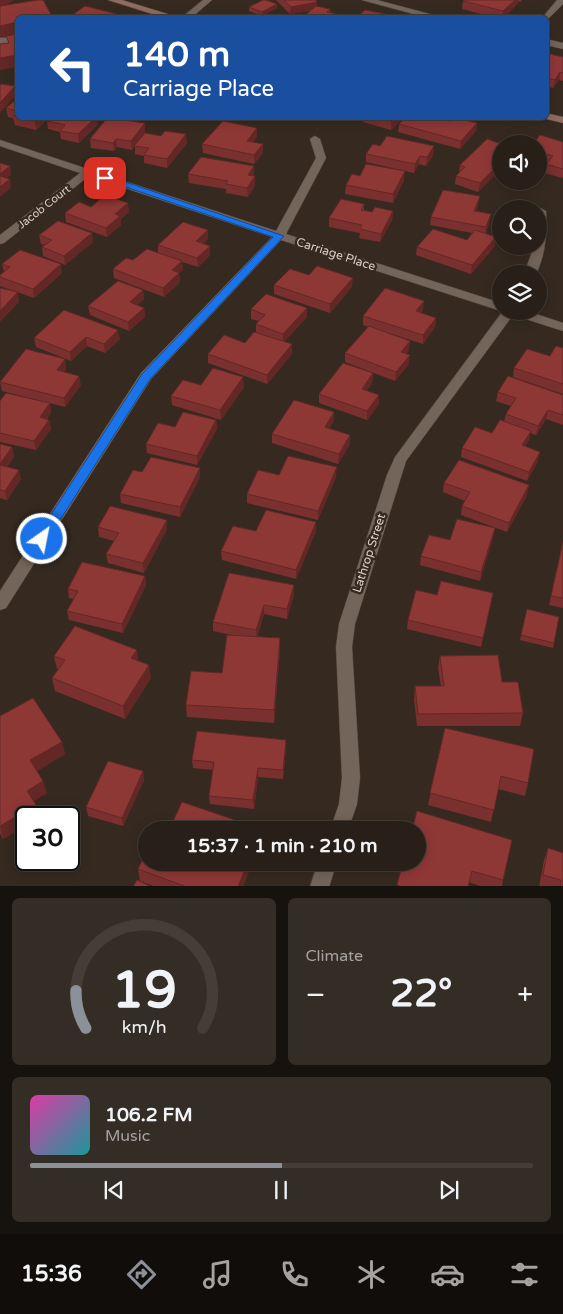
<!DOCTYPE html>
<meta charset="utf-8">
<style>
body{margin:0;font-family:"Varela Round",sans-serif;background:#342d25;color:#f1f3f6;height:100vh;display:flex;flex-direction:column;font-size:19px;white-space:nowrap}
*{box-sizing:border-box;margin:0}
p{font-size:16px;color:#a5a3a2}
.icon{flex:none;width:28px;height:28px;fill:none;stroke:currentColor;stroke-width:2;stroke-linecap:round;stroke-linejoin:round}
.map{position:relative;height:886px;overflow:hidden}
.drawer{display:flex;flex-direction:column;gap:12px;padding:12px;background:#16120d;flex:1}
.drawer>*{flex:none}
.guide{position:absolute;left:15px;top:15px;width:534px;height:105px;border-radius:8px;box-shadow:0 2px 12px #0003,0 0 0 1px #443e37;background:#1a4fa0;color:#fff;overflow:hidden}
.buttons{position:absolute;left:492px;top:135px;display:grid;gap:10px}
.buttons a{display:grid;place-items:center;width:55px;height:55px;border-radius:50%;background:#282018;box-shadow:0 2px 12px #0003,0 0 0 1px #443e37;font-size:25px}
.speed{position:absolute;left:15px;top:806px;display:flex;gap:10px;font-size:25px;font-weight:700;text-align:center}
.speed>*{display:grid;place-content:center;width:65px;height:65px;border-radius:50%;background:#282018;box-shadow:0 2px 12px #0003,0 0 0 1px #443e37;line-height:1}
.speed .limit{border:2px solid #111;border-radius:8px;background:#fff;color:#111}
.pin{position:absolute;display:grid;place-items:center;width:42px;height:42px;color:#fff;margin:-21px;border-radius:10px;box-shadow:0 2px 8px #0006}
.me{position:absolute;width:55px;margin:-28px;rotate:33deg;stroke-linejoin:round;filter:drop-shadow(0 0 4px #0008)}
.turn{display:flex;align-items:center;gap:18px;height:105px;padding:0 25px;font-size:22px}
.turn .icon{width:65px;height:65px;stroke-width:2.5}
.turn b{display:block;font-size:35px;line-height:42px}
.big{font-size:38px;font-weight:800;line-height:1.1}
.drawer .card{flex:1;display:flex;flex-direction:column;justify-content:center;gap:8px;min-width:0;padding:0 18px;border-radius:8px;background:#342d25}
.drawer .dial{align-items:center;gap:0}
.dial svg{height:130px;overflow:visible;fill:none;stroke:#443e37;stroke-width:7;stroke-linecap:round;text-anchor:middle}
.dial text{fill:#f1f3f6;stroke:none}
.song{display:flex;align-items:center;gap:15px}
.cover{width:60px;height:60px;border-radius:8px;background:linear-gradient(135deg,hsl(320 70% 55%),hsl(180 70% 35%))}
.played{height:5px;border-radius:2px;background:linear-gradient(90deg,#8c9099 50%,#443e37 50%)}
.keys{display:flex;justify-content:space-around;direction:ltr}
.heat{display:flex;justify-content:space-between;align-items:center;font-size:28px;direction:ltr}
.drawer .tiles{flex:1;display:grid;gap:12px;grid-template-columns:1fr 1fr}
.card:last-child{grid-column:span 2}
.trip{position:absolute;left:138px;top:821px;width:288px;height:50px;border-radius:25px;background:#282018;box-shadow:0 2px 12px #0003,0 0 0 1px #443e37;font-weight:800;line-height:50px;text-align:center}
.menu{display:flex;height:80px;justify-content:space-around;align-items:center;background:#100d0a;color:#a5a3a2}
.menu .icon{width:35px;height:35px}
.menu .selected{color:#8c9099}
.menu b{font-size:22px;color:#f1f3f6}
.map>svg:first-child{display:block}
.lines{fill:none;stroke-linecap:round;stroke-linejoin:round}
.service-casing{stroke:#52473f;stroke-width:1}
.minor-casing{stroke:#52473f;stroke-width:1}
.secondary-casing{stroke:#52473f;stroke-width:1}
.service{fill:#74655a;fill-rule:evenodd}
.minor{fill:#74655a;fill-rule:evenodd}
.secondary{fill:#906b5f;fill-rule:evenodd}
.wall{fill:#7a302e}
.shaded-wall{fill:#632726}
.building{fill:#8e3836;stroke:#632726}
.route{fill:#1a73e8;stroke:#114b97}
.labels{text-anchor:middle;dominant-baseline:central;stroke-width:5;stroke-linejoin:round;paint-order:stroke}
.far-street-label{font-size:11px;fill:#d9d0ca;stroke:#362a20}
.street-label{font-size:12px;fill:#d9d0ca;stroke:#362a20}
</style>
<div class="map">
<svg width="563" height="887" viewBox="0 0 563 887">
<rect width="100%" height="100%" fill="#362a20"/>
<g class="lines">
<defs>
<path id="service" d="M18,36V42L0,44V38Z"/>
<path id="minor" d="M203,0H212L191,18H181Z
M362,0H377L445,18H428Z
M557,0H563V4L546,21V18H542Z
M546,39L563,43V49L546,45Z
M315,136L320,139L326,158L286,234L501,303V311L281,240L151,379L6,608L0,610V591L141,373L272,237L89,176L4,243L0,244V235L80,173L0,146V140L276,231L316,158L310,139Z
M540,208L546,211C547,234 546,253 536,274H524L534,246H539V209H536Z
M503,311H527L563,323V331L513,315L406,461L355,624L352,647L360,778L357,804L348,830H330L339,804L342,778L336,647L339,624L387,475L395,457Z
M318,862H337L329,887H310Z"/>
<path id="secondary" d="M108,0H122L181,18H165Z
M546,113L563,117V123L542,118H546Z"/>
</defs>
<use href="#service" class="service-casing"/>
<use href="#minor" class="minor-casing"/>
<use href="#secondary" class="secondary-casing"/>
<use href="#service" class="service"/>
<use href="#minor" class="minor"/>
<use href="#secondary" class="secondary"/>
</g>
<path class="wall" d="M276,0H316L317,2V6L330,9V12L347,18H303L310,11L290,14Z
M464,0H522L520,2L518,1L517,4L504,18H496L462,9L463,1Z
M249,7L277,8L262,16L249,11Z
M546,53L563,57V81L559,80L553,88L546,86Z
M18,98V118H49L36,130L15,125L13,118L8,117L6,108Z
M250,118H267L265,120Z
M363,118H403L391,130L363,122Z
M47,121L98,124L79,143L61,139L60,132L48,129Z
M450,121L477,123L476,131L460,149L398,132L399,124Z
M257,128V137L253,142L263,144V153L254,164L203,153L202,144Z
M145,132L136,144L187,143L167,168L144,163V156L135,154V146L132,150L117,147L114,151L91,148L90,139Z
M563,142V177L562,178L545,173L547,164L539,161V144Z
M501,144V169L478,192L455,184L456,176L459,173L460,165Z
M366,154L433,155L426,166L419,164L414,173L366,162Z
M254,166V174L253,176L255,185L248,197L226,193V189L189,183L188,174Z
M360,176L404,180L393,203L345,194L346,185Z
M364,204V210L372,212L393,211L392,220L380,242L359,238L360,233L329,227V218Z
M478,205L476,211L491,214L489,223L486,233L495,246L471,274L416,255L417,247L467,240L472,233L430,225L431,217Z
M91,207L129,212L121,219V225L107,237L66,222L65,213Z
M39,235L93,242L65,265L43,256L42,247L45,245L41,244Z
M208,239L203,244L210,246V255L198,267L182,262L183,270L179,273L180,282L164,297L114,278L113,269L133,260L158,253V245Z
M2,264L62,273L34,298L0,286V275L4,272Z
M309,275L352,287L330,313L274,294V285Z
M143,290L144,299L137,305L144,308L145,317L129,331L90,315L88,306Z
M307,308V317L284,342L292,354L267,384L208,363V354L245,343L256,332V324L259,321L251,319V309Z
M64,310L120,339L105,353L87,346L71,361L36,347L34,338Z
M423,310L420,313L436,318L435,327L423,344L392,334L409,350L406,354L409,364L395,381L345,362V353L369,327L363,325V316Z
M563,348V394L513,377L514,368L550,356Z
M66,368L64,372L81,385L65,407L2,391L0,382Z
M373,373L372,383L367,390L379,404L367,420L319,403V394Z
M201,385L244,387L221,420L172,405L171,396Z
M498,392L563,395V425L546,419L536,435L530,433L529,440L525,446L538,461L527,481L461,457L462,448L492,433L504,422L506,414L511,406L496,401Z
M0,401L50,403L51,413L47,419L49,420L51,429L36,450L0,442Z
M334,412V421L329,428L350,444L338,464L272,443V434Z
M216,420L217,429L197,465L147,453L146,444L175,427Z
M0,444L12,447L14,457L7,467L21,479L7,500L0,498Z
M200,468V477L180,517L121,503L120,494L142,472Z
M279,475L336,477L318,520L247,503V494Z
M444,483L527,495L507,532L461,515L462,506L465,501L443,492Z
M98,527L167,529L144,573L108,563L106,554L114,541L99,537Z
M495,528L493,537L480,581L420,565L421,556Z
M256,531H316L296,579L222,560L221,551Z
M563,541V608L549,605Z
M145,576L146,585L123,633L69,620L67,611L74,599L69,598L68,589Z
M493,593L481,647L407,629L408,620L437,595Z
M294,594L287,619L264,614L257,637L280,651L274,723L187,717L186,705L222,673L236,636L213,631V622Z
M527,609L554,643L553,648L520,640Z
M137,650L138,661L151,678L125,719L55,691L52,678L59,669H57L54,656Z
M440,656L523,713L520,726H417L414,699L415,686H441L438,668Z
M0,716L62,742L65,754L37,771L47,793L34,801L40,817L26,818V825L3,839L0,833Z
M445,728L528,783L525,796L498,789L491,822L428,805Z
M286,748L283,779L258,777L254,809L210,804L209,796L213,770L193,768L192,760Z
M143,771L144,780L123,826L88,816L86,807Z
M417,811L503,880L502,887H483L469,882V887H397Z
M548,848L563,887H539L544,860Z
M138,869L243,887H156L140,881Z"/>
<path class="shaded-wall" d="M0,0H14L0,9Z
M515,0H518L517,4L504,18H502L503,11Z
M317,2V10L290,14L291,7Z
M277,4V8L262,16V12Z
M18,22V34L0,37V26Z
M18,55V67L0,70V58Z
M560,72L559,80L553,88L555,80Z
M15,86L16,95L0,113V103Z
M39,118H49L36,130L35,121Z
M95,118H97L98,124L79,143L78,134Z
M395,118H403L391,130V121Z
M145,123V132L132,150L131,141Z
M477,123L476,131L460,149L461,141Z
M257,128V137L247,149V141Z
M186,134L187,143L167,168V159Z
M116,139L117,147L114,151L113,143Z
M263,144V153L254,164V155Z
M434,146L433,155L426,166L427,157Z
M420,156L419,164L414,173L415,164Z
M501,162V169L478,192L480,183Z
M10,166L11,175L0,183V174Z
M254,166V174L248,184V175Z
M405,171L404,180L393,203V194Z
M255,176V185L248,197L247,188Z
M10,179L11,188L0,197V187Z
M480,196L478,205L473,220L474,211Z
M128,203L129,212L121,219V225L107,237L106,228L115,214Z
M393,211L392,220L380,242L381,234Z
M491,214L489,223L485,235L486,227Z
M208,230V239L196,250V241Z
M92,233L93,242L65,265L64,256Z
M496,237L495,246L471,274L472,265Z
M210,246V255L198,267L197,258Z
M182,261L183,270L179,273L180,282L164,297L163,288L172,270Z
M61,264L62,273L34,298L33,289Z
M353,278L352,287L330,313V304Z
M143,290L144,299L131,311L130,302Z
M18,292L19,302L0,322V311Z
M424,301L423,310L415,320L416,311Z
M144,308L145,317L129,331L128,322Z
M307,308V317L283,343V334Z
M436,318L435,327L423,344V335Z
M118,330L120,339L105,353L104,344Z
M86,337L87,346L71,361L70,352Z
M410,341L409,350L400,361L401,352Z
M292,344V354L267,384V375Z
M410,355L409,364L395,381L396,372Z
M65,359L66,368L58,379L57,370Z
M373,373L372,383L361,398L362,389Z
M79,376L81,385L65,407L64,398Z
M243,377L244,387L221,420L220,410Z
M379,395V404L367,420V411Z
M50,403L51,413L42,427L40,417Z
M548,410L546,419L536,435L538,426Z
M334,412V421L324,436L325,427Z
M49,420L51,429L36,450L34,441Z
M216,420L217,429L197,465V456Z
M531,431L529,440L520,454L522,445Z
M350,435V444L338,464L339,454Z
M12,447L14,457L2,474L0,464Z
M540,452L538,461L527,481L529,472Z
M337,467L336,477L318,520V511Z
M200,468V477L180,517V507Z
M19,470L21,479L7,500L5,491Z
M529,485L527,495L507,532L509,523Z
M167,520V529L144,573L143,563Z
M316,522V531L296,579V570Z
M495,528L493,537L480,581L481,572Z
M145,576L146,585L123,633L122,624Z
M294,585V594L287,619V609Z
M264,605V614L256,640V630Z
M280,638V651L274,723V710Z
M137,650L138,663L131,658Z
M149,665L151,678L125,719L123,706Z
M286,740V748L283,779V770Z
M62,742L65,754L33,773L30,760Z
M258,768V777L254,809L253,800Z
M143,771L144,780L123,826L122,818Z
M43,781L47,793L31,803L27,791Z
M36,805L40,817L26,818V825L3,839L0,826Z
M248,862H253L243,887H238Z"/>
<path class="building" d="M38,0H43L52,16L44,18H18V22L0,26V6Z
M263,0H266L277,4L262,12L249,7Z
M284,0H316L317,2L291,7Z
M464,0H515L503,11L463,1Z
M85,6L133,18H68Z
M316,6L330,9L327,12L347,16L346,18H307L303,17Z
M365,10L401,17L356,18Z
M18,34V55L0,58V44L9,43L6,36Z
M546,53L563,57V73L560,72L555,80L546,78Z
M0,84L15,86L0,103Z
M18,98V111L6,108Z
M18,113V117L13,116Z
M18,118H39L35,121Z
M50,118H95L78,134L60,131L65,125L47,121Z
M107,118H108L145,123L131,141L116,139L113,143L90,139Z
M378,118H395L391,121Z
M405,118H435L450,121L454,118H456L477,123L461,141L399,124Z
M223,121L257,128L247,141L263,144L254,155L202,144Z
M165,131L186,134L167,159L144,155L149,148L134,146L145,133L161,136Z
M540,135L563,142V169L546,164L553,156L539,152V144H533Z
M387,136L434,146L427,157L420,156L415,164L366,154L373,144L380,146Z
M487,139L501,144V162L480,183L456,176L465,167L460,165Z
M201,157L254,166L248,175L255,176L247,188L226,184L228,181L188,174Z
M0,163L10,166L0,174Z
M366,164L405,171L393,194L346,185L352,174L360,176Z
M0,176L10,179L0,187Z
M443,190L480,196L474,211L491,214L486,227L431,217Z
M105,195L128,203L115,214L120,216L106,228L65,213L79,202L91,207Z
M341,199L364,204L361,210L372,212L375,207L393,211L381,234L360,229L362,225L329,218Z
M58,221L92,233L64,256L42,247L52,240L39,235Z
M183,222L208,230L196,241L210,246L197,258L158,245Z
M433,229L467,240L475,230L496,237L472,265L417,247Z
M147,249L182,261L172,270L179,273L163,288L113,269L126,258L133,260Z
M20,250L61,264L33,289L0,277V275L10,267L2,264Z
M317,266L353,278L330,304L274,285L290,269L309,275Z
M118,281L143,290L130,302L144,308L128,322L88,306Z
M0,288L18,292L0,311Z
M385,288L424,301L416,311L436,318L423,335L363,316Z
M266,294L307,308L283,334L256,324L265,315L251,309Z
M64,310L118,330L104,344L86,337L70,352L34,338Z
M369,326L410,341L401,352L410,355L396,372L345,353Z
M254,332L292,344L267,375L208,354L224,335L245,343Z
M556,346L563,348V384L514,368L527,349L550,356Z
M26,349L65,359L57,370L79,376L64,398L0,382Z
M343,363L373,373L362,389L379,395L367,411L319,394Z
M213,368L243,377L220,410L171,396L183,380L201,385Z
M508,376L563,395V415L548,410L538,426L506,414L516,398L498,392Z
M6,393L50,403L40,417L49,420L34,441L0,433V401Z
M294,400L334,412L325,427L350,435L339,454L272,434Z
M183,412L216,420L197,456L146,444L158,423L175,427Z
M500,420L531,431L522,445L540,452L529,472L462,448L475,427L492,433Z
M0,444L12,447L0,464Z
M288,456L337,467L318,511L247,494L258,470L279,475Z
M151,457L200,468L180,507L120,494L133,470L142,472Z
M459,460L529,485L509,523L462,506L470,492L444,483Z
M0,465L19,470L5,491L0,490Z
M110,506L167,520L143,563L106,554L119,533L98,527Z
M266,510L316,522L296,570L221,551L233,526L256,531Z
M457,519L495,528L481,572L421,556L429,535L450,540Z
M563,542V598L551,596Z
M82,562L145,576L122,624L67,611L78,591L68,589Z
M229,573L294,585L287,609L264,605L256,630L213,622Z
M441,581L493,593L483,638L408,620L416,590L437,595Z
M527,609L559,617L554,643L521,635Z
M75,626L137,650L131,658L149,665L123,706L52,678L65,660L54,656Z
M227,635L280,638L274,710L186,705L191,671L222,673Z
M498,655L502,682H518L523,713L418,714L415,686H444L440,656Z
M33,698L62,742L30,760L43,781L27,791L36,805L0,826V716Z
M445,728L534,749L528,783L501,776L494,810L430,793Z
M197,731L286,740L283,770L258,768L253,800L209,796L214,762L192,760Z
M108,761L143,771L122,818L86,807Z
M182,802L262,829L261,830H169Z
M417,811L512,840L503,880L472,871L468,887H402L397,885L403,862H416V830H412Z
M548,848L563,853V887H560L561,880L543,875Z
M146,853V862H248L238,887H187L138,869Z
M137,880L152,887H133Z"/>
<path class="route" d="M105,175L284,236L150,379L46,542H37L36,539L37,536L142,374L273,237L102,179V176Z"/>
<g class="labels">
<g class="far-street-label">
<text transform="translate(44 207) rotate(-38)">Jacob Court</text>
</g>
<g class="street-label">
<text transform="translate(336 254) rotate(18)">Carriage Place</text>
<text transform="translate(369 553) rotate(-72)">Lathrop Street</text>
</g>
</g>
</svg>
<div class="buttons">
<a><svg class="icon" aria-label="sound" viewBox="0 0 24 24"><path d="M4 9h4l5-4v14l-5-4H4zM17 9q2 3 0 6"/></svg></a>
<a><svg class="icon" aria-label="search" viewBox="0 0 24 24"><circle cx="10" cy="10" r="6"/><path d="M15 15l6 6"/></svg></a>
<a><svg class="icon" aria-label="layers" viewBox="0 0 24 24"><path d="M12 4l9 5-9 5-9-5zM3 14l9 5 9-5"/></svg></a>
</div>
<div class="speed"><div class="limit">30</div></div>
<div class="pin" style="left:105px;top:178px;background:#d93025"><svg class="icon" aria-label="arrive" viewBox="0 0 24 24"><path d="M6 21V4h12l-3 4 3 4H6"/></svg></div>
<svg class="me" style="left:42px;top:539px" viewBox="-20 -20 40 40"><circle r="17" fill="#1a73e8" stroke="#fff" stroke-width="3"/><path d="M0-11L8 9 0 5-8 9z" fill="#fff"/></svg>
<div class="trip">15:37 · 1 min · 210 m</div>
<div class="guide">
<div class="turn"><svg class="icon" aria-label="left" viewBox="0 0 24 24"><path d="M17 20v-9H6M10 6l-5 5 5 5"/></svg><div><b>140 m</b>Carriage Place</div></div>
</div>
</div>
<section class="drawer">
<div class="tiles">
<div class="card dial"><svg viewBox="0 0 100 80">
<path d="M14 69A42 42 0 1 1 86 69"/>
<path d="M14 69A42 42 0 0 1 8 46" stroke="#8c9099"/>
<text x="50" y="56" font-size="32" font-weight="700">19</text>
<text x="50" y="72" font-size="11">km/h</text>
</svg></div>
<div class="card"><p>Climate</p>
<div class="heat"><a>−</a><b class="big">22°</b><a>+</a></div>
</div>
<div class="card">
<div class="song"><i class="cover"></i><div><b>106.2 FM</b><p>Music</p></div></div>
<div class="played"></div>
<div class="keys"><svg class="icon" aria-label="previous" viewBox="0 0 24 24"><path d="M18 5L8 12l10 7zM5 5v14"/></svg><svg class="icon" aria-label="pause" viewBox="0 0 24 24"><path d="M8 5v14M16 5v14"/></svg><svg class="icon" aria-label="next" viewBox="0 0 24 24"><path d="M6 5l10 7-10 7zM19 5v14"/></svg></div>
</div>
</div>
</section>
<nav class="menu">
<b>15:36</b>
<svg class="icon selected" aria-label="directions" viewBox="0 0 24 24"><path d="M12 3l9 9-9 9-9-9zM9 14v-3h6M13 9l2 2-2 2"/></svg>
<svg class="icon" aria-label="music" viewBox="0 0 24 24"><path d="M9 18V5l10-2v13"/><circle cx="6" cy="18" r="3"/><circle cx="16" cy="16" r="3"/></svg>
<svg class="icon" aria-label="phone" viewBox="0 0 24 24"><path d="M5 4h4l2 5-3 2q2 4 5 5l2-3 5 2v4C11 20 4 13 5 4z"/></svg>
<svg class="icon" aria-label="climate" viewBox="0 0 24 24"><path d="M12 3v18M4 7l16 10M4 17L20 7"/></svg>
<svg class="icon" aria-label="car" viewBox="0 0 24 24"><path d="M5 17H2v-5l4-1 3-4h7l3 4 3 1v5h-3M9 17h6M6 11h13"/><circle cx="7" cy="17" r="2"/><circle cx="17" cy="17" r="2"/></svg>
<svg class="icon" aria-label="filters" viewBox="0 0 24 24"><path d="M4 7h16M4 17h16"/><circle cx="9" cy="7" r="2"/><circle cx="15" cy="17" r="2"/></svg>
</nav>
